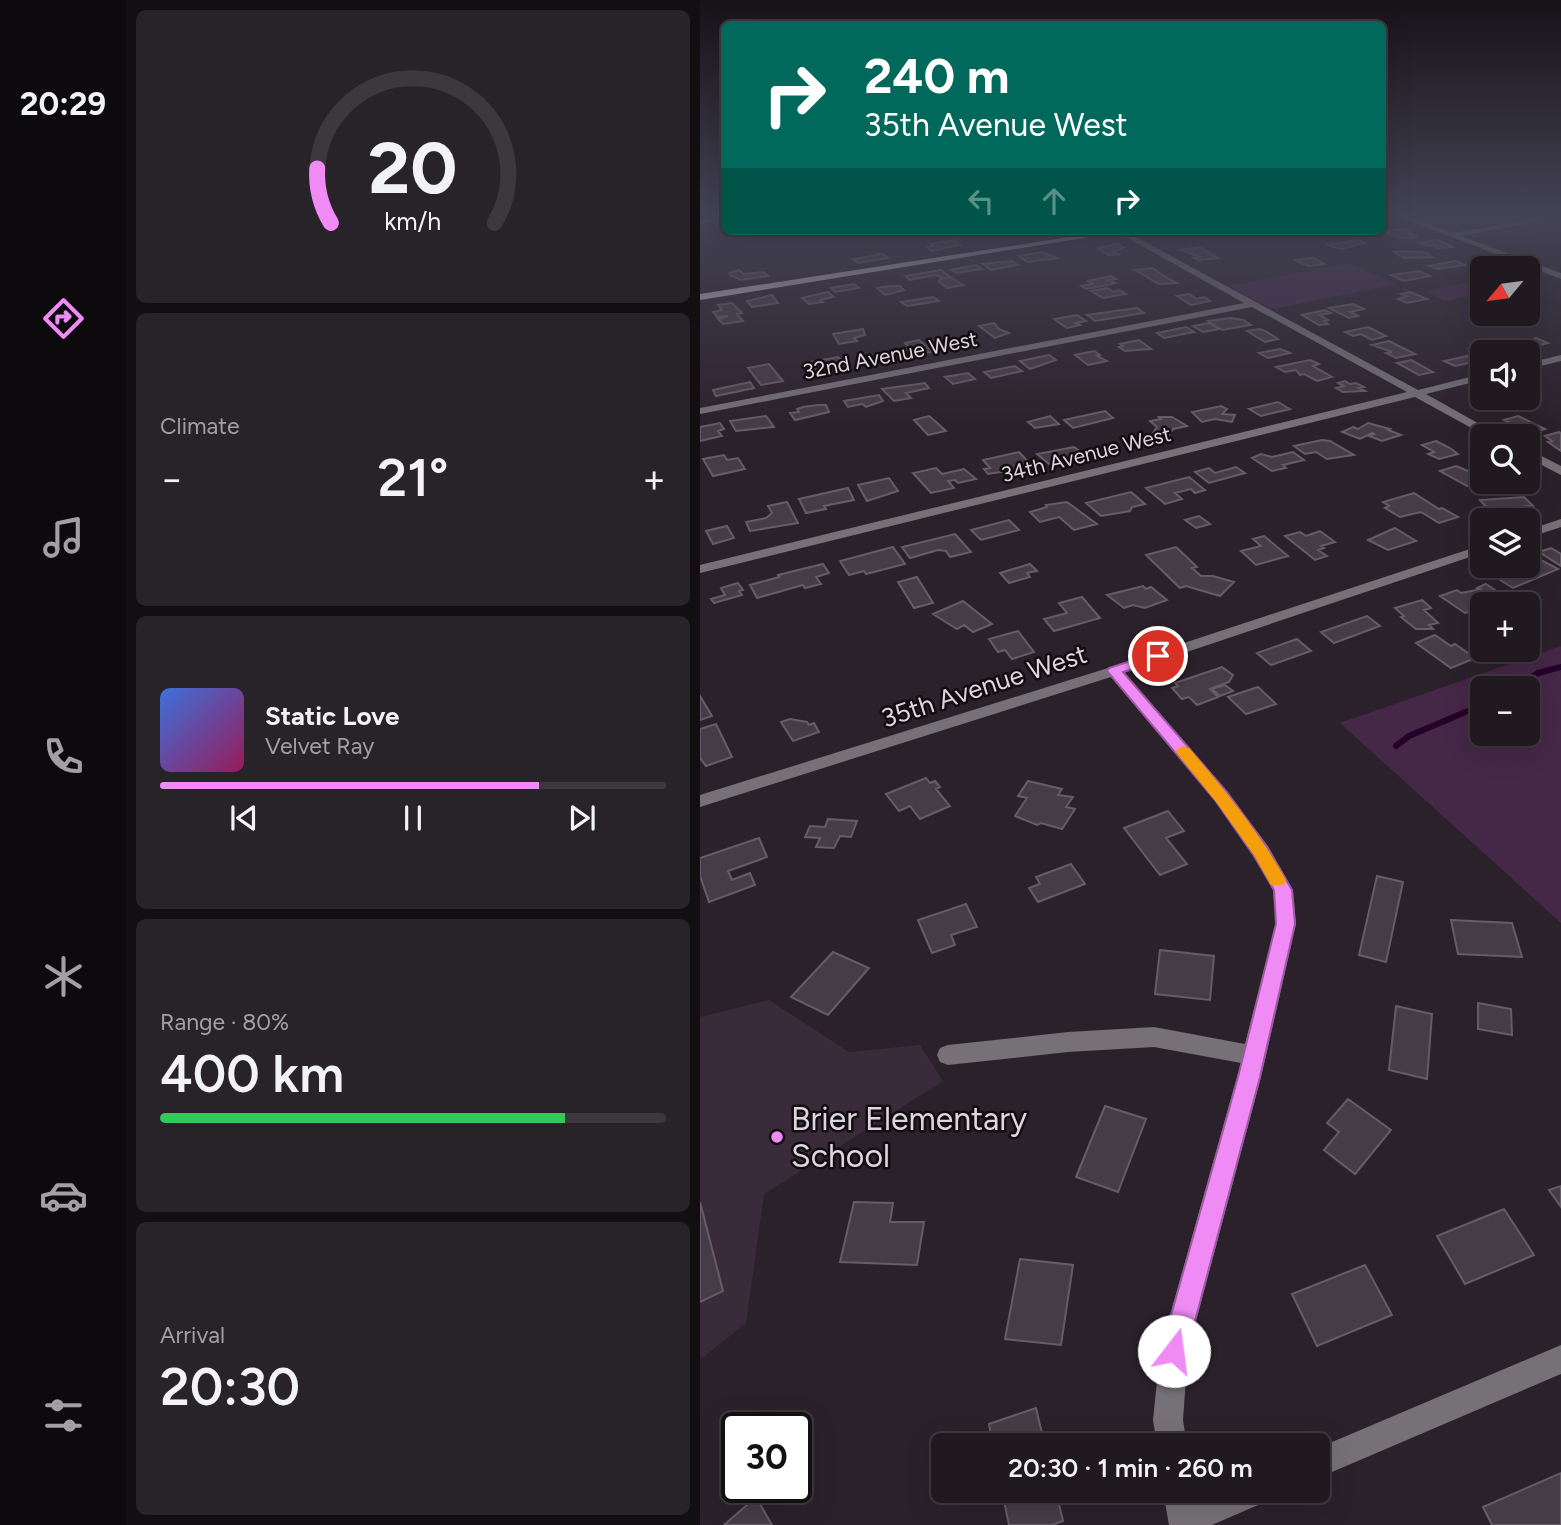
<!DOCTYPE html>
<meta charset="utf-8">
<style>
body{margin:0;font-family:Figtree,sans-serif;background:#282229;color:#f1f3f6;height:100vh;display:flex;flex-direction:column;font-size:26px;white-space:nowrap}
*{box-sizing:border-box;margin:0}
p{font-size:23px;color:#a2a0a5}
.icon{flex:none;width:38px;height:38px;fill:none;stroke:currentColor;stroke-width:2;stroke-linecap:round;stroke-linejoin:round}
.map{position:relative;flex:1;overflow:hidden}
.drawer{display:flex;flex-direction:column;gap:10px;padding:10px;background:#120e12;width:574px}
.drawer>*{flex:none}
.guide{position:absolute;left:21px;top:21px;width:665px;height:214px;border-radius:10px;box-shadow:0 7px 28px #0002,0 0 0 2px #3d383e;background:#00695c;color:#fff;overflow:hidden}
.needle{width:46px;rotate:241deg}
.fabs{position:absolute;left:770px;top:256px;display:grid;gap:14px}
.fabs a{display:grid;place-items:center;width:70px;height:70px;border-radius:10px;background:#201920;box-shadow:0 7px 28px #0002,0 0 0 2px #3d383e;font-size:35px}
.speed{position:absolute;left:21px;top:1412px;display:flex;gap:14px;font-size:35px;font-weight:700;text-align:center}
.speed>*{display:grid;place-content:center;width:91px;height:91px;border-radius:50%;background:#201920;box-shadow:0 7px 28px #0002,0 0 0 2px #3d383e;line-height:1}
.speed .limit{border:4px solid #111;border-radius:10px;background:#fff;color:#111}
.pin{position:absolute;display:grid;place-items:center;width:60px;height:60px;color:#fff;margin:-30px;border:4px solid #fff;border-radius:50%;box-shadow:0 2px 7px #0007}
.me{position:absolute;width:77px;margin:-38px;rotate:15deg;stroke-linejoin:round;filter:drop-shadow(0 0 5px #0008)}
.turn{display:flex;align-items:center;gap:24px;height:147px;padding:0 28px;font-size:32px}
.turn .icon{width:91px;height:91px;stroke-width:2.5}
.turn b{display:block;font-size:49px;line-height:60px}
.lanes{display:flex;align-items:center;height:66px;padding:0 28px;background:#0003;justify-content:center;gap:35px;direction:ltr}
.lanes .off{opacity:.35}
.big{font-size:52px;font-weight:600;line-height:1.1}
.drawer .tile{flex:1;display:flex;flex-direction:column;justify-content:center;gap:10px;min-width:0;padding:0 24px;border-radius:10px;background:#282229}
.drawer .dial{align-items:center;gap:0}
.dial svg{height:182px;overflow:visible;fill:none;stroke:#3d383e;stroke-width:7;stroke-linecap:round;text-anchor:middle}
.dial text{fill:#f1f3f6;stroke:none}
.song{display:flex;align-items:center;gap:21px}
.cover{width:84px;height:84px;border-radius:10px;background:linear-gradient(135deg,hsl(220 70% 55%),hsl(330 70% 35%))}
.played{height:7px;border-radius:4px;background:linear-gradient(90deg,#f08bf6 75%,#3d383e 75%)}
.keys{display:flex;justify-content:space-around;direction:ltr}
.heat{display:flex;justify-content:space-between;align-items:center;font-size:38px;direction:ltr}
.charge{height:10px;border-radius:5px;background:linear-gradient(90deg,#34c759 80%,#3d383e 0)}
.trip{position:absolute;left:231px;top:1433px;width:399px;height:70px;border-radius:10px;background:#201920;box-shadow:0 7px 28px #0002,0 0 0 2px #3d383e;font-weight:600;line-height:70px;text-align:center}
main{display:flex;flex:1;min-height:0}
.menu{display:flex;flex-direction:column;width:126px;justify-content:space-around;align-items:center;background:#0d0a0d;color:#a2a0a5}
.menu .icon{width:49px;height:49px}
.menu .active{color:#f08bf6}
.menu b{font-size:32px;color:#f1f3f6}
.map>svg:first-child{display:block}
.built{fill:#392b39}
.green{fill:#452747;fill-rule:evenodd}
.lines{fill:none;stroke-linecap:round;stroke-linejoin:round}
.stream{stroke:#26012a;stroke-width:6}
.building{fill:#463c46;stroke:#665b66;stroke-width:2}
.minor{fill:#767176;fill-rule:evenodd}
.major{fill:#c8bec9;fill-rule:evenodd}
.route{fill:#f08bf6;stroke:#9c5aa0;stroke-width:2}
.slow{fill:#f59e0b}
.poi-dot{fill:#f08bf6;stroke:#110d11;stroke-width:2.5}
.labels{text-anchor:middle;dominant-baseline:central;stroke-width:5;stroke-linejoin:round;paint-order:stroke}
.far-street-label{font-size:21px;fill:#ddd6dd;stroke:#110d11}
.street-label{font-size:26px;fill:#ddd6dd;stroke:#110d11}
.near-poi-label{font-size:32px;fill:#ddd6dd;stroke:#110d11;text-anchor:start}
</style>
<main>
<nav class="menu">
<b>20:29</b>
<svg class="icon active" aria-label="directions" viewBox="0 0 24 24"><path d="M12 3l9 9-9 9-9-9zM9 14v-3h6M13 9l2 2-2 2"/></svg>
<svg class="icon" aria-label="music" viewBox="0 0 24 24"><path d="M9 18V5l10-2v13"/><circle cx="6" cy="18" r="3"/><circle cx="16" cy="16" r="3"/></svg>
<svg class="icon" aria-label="phone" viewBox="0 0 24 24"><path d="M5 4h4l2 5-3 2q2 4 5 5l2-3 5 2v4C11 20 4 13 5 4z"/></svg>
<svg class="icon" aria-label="climate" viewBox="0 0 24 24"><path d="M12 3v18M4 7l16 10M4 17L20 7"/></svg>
<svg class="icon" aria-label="car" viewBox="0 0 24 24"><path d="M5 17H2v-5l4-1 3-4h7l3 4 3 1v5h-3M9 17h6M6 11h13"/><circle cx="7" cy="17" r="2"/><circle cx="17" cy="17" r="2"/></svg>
<svg class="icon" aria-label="filters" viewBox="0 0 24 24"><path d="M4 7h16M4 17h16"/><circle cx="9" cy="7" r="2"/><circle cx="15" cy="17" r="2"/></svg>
</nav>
<section class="drawer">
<div class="tile dial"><svg viewBox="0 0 100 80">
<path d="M14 69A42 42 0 1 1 86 69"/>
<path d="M14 69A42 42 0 0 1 8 45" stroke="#f08bf6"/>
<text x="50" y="56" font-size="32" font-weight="700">20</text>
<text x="50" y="72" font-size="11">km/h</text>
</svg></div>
<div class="tile"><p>Climate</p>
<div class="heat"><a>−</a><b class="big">21°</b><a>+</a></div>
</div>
<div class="tile">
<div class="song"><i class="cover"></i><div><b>Static Love</b><p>Velvet Ray</p></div></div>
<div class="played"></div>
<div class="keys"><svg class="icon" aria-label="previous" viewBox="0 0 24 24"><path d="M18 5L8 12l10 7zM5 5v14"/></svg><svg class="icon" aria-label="pause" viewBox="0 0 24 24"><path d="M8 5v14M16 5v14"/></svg><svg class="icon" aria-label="next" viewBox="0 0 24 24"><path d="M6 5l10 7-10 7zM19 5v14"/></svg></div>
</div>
<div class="tile"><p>Range · 80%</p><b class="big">400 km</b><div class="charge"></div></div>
<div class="tile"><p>Arrival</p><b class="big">20:30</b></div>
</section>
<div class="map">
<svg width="861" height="1525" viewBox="0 0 861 1525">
<rect width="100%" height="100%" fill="#2b212b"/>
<path class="built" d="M69,1000L149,1052L220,1045L243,1081L64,1194L46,1323L0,1360V1017Z"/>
<path class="green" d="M648,263L698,284L573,309L529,286Z
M765,283L782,290V293L746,301L725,292Z
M861,646V923L640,723ZM782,688H828V733H782Z"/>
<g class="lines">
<path class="stream" d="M815,688L838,673L861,667
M696,746L709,736L782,705"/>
</g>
<path class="building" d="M706,229L711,233H708L717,237L701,238L682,231Z
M254,240L260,245L232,251L227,247L233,246L230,244Z
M658,240L666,243L642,249L626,245Z
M737,240L753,247L738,248L734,245L727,246L719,243Z
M418,244L424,248L414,251L419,254L409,255L397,248Z
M500,247L518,258L499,260L494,258L500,257L481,250Z
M707,251L727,253L732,257L704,258L694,252Z
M342,252L357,258L327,262L319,256Z
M182,254L188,258L158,263L153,259Z
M614,258L624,264L609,266L594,260Z
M312,261L318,265L291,270L283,264Z
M755,261L766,265L738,269L729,266Z
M276,265L282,269L257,273L251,270Z
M452,268L469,279L477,283L459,284L435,270Z
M39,270L44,274L64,272L68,276L41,280L30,275L29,273Z
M241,270L250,277L242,278L236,275L210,280L205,276Z
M719,271L730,276L704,281L691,275Z
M411,276L416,279L408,280L415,283L412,284L386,289L381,286L393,284L388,281Z
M250,277L255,280L263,285L247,288L239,282L240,279Z
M154,284L159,288L135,292L131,288Z
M190,286H200L204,290L185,295L177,288Z
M407,288L413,292L420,290L426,294L403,298L391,291Z
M128,292L134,297L120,300L123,302L109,304L102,298Z
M710,292L727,299L707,303L698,299L707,296L701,294Z
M489,294L497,299L504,297L510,301L491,305L477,296Z
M72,295L78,303L52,307L47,301Z
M233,297L239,301L207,306L201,302Z
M32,303L42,313L37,314L43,321L23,324L18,319L28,316L17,317L13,312L22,310L18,305Z
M653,304L664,309L650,312L658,316L649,318L629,308Z
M437,308L444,313L395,321L387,315Z
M625,310L631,313L620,315L628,320L624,321L628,324L619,325L602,315Z
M377,315L386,321L376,323L380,325L367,328L354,319Z
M531,318L543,320L551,325L522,330L508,321Z
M294,323L299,329L309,333L295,338L279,326Z
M509,323L519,329L503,332L493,326Z
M486,327L494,332L464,338L457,333Z
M668,327L686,336L672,340L661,334L653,336L645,332Z
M163,329L165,335L154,338L157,341L139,344L133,334Z
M560,329L567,332L578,339L565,342L547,331Z
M269,338L276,344L247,349L241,344Z
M836,338L848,343L828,348L816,343Z
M219,340L233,352L210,353L205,349L210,348L205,343Z
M439,340L451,349L425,351L419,347L423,346L420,344Z
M689,341L715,354L696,358L686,353L692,352L672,345Z
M795,342L816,352H782V355L769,349Z
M580,349L590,353L568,358L559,353Z
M394,351L400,355L397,356L407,361L388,365L375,355Z
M349,355L356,360L330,369L320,361Z
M767,356L778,361L755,366L744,361Z
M138,357L144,362L111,370L105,363Z
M610,360L619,364L613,366L632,377L617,381L604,374L600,375L596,370L585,372L576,367Z
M711,360L733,372L719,375L697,363Z
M69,364L83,381L61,385L48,368Z
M315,366L322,371L291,378L284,372Z
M268,373L275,379L253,384L245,377Z
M645,381L650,384L656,383L664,387L659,388L665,391L643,392L636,388L644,386L638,383Z
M50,382L54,388L16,396L13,390Z
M225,383L229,388L206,393L211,398L194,401L182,389Z
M179,395L183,401L166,407L162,404L148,407L144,401Z
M578,402L590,409L561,416L549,409Z
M118,405H126L129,412L95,420L90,413L99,412L97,409L103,407Z
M521,406L527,409L522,414L535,415L532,422L515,419L502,422L492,412Z
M405,411L413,418L373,428L364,420Z
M66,416L74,427L36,431L30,421Z
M229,416L235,421L246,431L228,435L214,420Z
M350,416L359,424L335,428L328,422Z
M818,416L845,429L831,433L804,420Z
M459,417H472L487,426L473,429L467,438L451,436L457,427L450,421L461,419Z
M20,423L24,429L18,431L22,436L0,441V427Z
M668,423L690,429L688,430L701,435L682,441L669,436L674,434L672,433L660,439L642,432L653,427L658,429Z
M859,432L861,433V451L848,442L852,441L845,436Z
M622,440L630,441L654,455L627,459L616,452L605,454L594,446Z
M736,441L750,448L758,454L739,459L728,454L734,452L722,445Z
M374,447L384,454L349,464L337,454Z
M319,452L333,467L288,474L284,469L290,468L283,460Z
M593,452L604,460L583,465L586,468L572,471L552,458L561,454L572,457Z
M24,455L27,460L38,458L45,469L13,476L3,459Z
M756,466L770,472L777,470L782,473L784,481L767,486L740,471Z
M536,467L545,473L509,483L495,472L509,468L515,473Z
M236,468L242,474L264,469L276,479L258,483L255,480L248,481L254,488L231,493L213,473Z
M489,477L505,490L495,493L491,489L475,493L482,499L465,504L446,488Z
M189,478L198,491L167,501L158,485Z
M148,488L154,500L124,506L126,509L106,513L99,499Z
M431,492L445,504L432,507L430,511L401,516L386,503Z
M714,493L739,509L742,508L758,517L739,523L721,512L700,517L685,508L689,506L683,502Z
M824,497L833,506L788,509L780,500Z
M87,502L98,523L50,531L46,522L66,518L72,513L68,506Z
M367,502L397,524L374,530L359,517L340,522L330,512L347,507L346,505Z
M499,516L510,524L496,528L485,520Z
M309,520L319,530L281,540L271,530Z
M27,526L34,538L13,544L6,531Z
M695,528L716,541L688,550L668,540Z
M620,531L635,542L621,546L624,548L618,550L627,556L615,560L585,536L600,532L606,536Z
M255,534L271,552L250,557L246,551L238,550L210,558L202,547Z
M564,536L588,556L556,565L541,551L561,546L553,539Z
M193,547L205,564L166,574L164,571L149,575L140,561Z
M476,547L497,567L492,568L501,576H513L534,582L520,596L486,586L480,588L446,555Z
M851,548L861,554V566L839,552Z
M841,560L858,569L813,588L797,578Z
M123,564L129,573L116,577L121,584L105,588L103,585L57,598L50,585L79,577L78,575Z
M330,564L337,571L327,573L330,577L309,583L300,573Z
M217,577L233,603L214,608L198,582Z
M38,583L43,590L39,591L42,595L14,603L11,599L25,595L21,588Z
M786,584L807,598L798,604H782V609L765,613L740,596L757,590L761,593L777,590L780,589L777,588Z
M443,586L446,589L451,587L467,600L445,608L433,605L424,608L407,595Z
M382,597L400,618L354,631L344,619L367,613L359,603Z
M722,600L731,608L724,610L738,623L729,625L733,629H716L701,617L704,616L695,608Z
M263,601L292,624L273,632L264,625L257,629L233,614Z
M667,616L680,626L634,643L621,632Z
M318,631L334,652L312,659L305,650L298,652L289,639Z
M735,635L751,646L755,644L775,658L751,668L716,643Z
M597,639L611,651L571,665L557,653Z
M522,667L533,675L529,682L510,689L518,697L497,705L489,697L482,699L472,688L478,686L475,683Z
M525,685L533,691L520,696L512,689Z
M558,687L576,704L546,714L528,697Z
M0,696L12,716L0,720Z
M90,719L107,722L109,725L114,723L119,732L93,741L81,722Z
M16,724L32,757L6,766L0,758V729Z
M226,778L230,783L235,781L240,787L236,789L250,806L220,819L210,806L199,811L186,794Z
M328,781L362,789L358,795L373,797L366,807L375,809L362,829L341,823L337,825L315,816L327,798L318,796Z
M468,811L484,831L466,838L487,864L460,875L424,828Z
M128,819L157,821L151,837L140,836L134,848L116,847L120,838L105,837L110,826L125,827Z
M59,838L67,857L28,871L32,880L50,873L55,885L9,902L0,876V858Z
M371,864L385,884L338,902L329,888L340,884L336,877Z
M677,876L703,882L686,962L659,955Z
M266,904L277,927L251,935L255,945L232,953L218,920Z
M751,920L812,923L822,957L758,954Z
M460,950L514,956L510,1000L455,994Z
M133,952L169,968L128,1015L91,997Z
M778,1003L811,1009L812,1035L778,1029Z
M696,1006L732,1014L727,1079L689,1070Z
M648,1099L691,1130L655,1174L624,1150L639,1132L627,1123Z
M405,1106L446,1119L418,1192L376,1177Z
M861,1186V1207L849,1190Z
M0,1202L23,1291L0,1302Z
M154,1202L193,1203L190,1222H224L217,1265L140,1262Z
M804,1209L834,1255L765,1284L737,1236Z
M320,1259L373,1265L361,1345L305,1339Z
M665,1265L692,1315L617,1346L592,1294Z
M336,1408L345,1446H293L289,1424Z
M861,1473V1525H792L783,1507Z
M302,1491H356L363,1521L352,1525H309Z
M56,1497L72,1525H24Z"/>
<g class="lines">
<path class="minor" d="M692,214H701L753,233L861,214V217L761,236L861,273V279Z
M24,217V221L0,224V220Z
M415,231H425L718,390L782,374V380L726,394L801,436H786L715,397L0,573V565L707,392L552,307L0,414V408L544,303Z
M861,355V361L828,369V363Z
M828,449L861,466V475L828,458Z
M861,519V527L828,538V530Z
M782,545V553L424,673L527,792L568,846L593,890L596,924L561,1077L488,1351L483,1420L487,1446H457L453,1420L460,1351L541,1063L454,1047L368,1052L248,1065L240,1062L237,1055L240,1048L248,1045L368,1032L454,1027L545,1044L576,924L573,890L554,855L515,800L411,677L0,807V795L408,668Z
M861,1345V1374L618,1478V1448Z
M463,1491H495L496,1500L517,1491H570L565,1502L512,1525H469Z"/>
<path class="major" d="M408,231H427L0,300V294Z"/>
</g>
<linearGradient id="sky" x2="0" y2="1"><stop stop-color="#181218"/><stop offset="0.5" stop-color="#444355"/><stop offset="1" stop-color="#444355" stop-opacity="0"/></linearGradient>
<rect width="861" height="427" fill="url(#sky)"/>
<path class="route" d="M458,652L463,653V659L423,672L527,792L567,847L592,890L595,924L560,1077L487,1351L484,1360L474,1364L465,1360L461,1351L538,1077L576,924L574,890L554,856L515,800L407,671L409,668Z"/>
<path class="slow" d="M483,746L489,748C525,790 559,832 586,880L583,885H571L554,855L517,803L475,751Z"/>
<circle class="poi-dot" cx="77" cy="1137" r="7"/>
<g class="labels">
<g class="far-street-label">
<text transform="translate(190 355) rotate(-11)">32nd Avenue West</text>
<text transform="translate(386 454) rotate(-14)">34th Avenue West</text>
</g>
<g class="street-label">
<text transform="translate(284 686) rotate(-18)">35th Avenue West</text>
</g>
<g class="near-poi-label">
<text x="91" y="1119">Brier Elementary<tspan x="91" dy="37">School</tspan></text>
</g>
</g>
</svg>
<div class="fabs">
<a><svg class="needle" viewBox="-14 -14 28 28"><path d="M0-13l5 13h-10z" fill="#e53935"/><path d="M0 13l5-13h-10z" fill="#a2a0a5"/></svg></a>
<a><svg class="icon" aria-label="sound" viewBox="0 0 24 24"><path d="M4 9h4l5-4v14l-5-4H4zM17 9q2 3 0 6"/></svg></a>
<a><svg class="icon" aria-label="search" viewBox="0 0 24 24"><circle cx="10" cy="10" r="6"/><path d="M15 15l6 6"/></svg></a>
<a><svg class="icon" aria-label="layers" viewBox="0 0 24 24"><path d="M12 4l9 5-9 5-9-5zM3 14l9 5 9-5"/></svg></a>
<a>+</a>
<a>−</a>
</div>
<div class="speed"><div class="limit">30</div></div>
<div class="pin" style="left:458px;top:656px;background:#d93025"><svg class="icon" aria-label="arrive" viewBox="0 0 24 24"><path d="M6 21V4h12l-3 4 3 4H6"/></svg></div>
<svg class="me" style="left:474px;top:1351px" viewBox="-20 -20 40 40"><circle r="19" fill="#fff"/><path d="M0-13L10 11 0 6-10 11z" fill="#f08bf6"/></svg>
<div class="trip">20:30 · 1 min · 260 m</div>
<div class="guide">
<div class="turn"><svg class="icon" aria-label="right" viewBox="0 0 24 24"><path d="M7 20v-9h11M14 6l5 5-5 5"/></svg><div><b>240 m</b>35th Avenue West</div></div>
<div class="lanes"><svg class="icon off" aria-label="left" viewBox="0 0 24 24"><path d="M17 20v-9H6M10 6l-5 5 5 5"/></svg><svg class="icon off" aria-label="ahead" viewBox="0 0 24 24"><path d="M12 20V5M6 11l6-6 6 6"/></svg><svg class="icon" aria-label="right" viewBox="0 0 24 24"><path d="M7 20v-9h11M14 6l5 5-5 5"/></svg></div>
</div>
</div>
</main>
